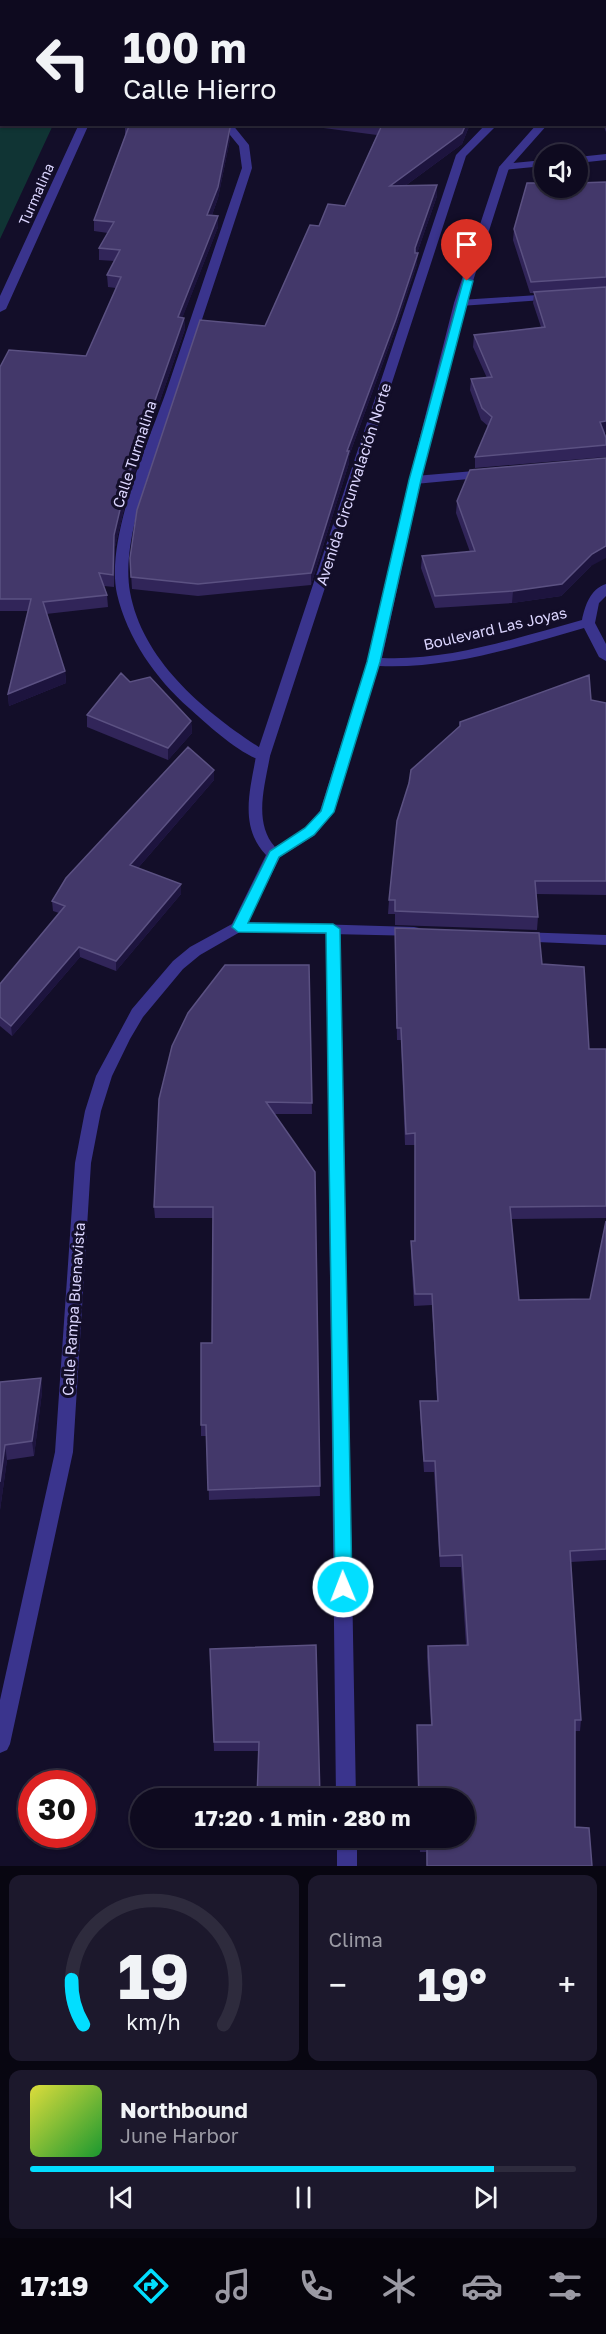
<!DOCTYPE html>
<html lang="es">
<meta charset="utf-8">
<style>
body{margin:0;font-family:"Golos Text",sans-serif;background:#1c182c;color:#f1f3f6;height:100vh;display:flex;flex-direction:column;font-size:22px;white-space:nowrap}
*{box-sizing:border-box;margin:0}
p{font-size:20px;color:#9b9aa4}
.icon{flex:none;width:33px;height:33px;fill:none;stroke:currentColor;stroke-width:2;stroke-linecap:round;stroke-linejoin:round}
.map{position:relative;height:1866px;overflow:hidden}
.side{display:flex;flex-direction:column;gap:9px;padding:9px;background:#080611;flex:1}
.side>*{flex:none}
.top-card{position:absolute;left:0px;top:0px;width:606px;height:126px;box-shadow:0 2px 4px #0004,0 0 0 2px #2e2b3d;background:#0e0a1f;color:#f1f3f6;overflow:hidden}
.buttons{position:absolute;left:534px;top:144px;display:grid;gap:12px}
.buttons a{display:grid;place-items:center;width:54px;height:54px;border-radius:50%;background:#0e0a1f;box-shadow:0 2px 4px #0004,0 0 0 2px #2e2b3d;font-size:30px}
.speed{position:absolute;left:18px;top:1770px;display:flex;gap:12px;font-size:30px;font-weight:700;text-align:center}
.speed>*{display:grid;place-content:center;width:78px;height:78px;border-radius:50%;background:#0e0a1f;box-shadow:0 2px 4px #0004,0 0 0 2px #2e2b3d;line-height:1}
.speed .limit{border:9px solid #d22;background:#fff;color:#111}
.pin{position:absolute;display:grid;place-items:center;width:51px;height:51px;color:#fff;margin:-62px -26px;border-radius:50% 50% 50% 0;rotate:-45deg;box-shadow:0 0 6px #0007}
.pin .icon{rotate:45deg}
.me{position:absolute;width:66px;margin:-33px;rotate:359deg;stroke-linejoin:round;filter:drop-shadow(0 0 4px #0008)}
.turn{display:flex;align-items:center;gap:21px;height:126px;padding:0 24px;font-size:27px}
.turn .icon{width:78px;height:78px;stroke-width:2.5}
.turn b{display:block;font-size:42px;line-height:51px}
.big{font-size:45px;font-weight:700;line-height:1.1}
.side .tile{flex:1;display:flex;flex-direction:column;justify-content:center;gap:9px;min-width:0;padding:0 21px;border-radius:12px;background:#1c182c}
.side .dial{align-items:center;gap:0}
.dial svg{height:156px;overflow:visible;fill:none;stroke:#2e2b3d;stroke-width:7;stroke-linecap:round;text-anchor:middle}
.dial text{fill:#f1f3f6;stroke:none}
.song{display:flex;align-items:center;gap:18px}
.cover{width:72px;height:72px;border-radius:9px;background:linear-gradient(135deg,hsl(60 70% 55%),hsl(130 70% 35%))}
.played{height:6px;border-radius:3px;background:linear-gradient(90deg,#02deff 85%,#2e2b3d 85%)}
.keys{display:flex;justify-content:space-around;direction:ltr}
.heat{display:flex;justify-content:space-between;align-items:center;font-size:33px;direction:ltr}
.side .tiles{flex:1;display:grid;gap:9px;grid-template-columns:1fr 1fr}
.tile:last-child{grid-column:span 2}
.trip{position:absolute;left:130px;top:1788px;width:345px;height:60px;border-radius:30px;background:#0e0a1f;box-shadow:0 2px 4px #0004,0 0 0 2px #2e2b3d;font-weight:700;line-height:60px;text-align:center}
.tabs{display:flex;height:96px;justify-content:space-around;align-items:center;background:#06040c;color:#9b9aa4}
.tabs .icon{width:42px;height:42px}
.tabs .on{color:#02deff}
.tabs b{font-size:27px;color:#f1f3f6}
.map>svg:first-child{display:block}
.green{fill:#103434}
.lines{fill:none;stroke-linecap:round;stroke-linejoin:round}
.minor{fill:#3a348d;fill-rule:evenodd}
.tertiary{fill:#3a348d;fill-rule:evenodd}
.wall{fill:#312559}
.shaded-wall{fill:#1d143e}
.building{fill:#43386a;stroke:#5b5182;stroke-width:1.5}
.route{fill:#02deff;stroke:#0190a6;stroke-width:1.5}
.labels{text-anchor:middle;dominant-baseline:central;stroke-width:6;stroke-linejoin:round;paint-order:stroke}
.far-street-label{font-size:14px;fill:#dcd6ff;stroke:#130e29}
.street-label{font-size:15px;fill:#dcd6ff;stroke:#130e29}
</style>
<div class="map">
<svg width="606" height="1866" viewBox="0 0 606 1866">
<rect width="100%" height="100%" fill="#130e29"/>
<path class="green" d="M0,0H110L2,2V124L53,125L0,239Z"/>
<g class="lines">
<path class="minor" d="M134,0H144L133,2Z
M150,0H166L149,2Z
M79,124H89L6,309L0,312V296Z
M221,124H232L249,145L252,168C227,245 201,323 175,400C157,454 120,536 130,592C143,664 210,716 268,753L270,756L268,759L263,761C239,754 208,725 189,708C156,679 127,638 117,594C105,539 147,446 166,392C191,318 216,243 242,168L239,146Z
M606,154V160L578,163V157Z
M544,160V166L504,170L499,167L504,164Z
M553,294L559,297L557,299L460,306L454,303L460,300Z
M486,470L492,474L490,477L415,484L409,480L415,476Z
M333,924L340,929L356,1798H336L326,929Z
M337,1838H357V1866H337Z"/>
<path class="tertiary" d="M486,124H498L466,156L270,756C265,785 253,822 275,847L305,829L320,811L367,662L409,480L454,303L499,167L537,124H548L509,168L466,303L421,480L382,658C450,661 516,638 582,620C585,606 590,589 606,584V596L599,603L595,623L606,644V661L599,657L584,628C517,647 450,669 379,666L334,812L315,835L280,857L248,922L414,927L419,928L421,932L419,936L240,932L200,955L183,969L143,1017L130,1039L112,1076L101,1111L91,1163L73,1452L10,1744L7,1750L0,1753V1700L55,1452L75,1163L85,1111L96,1076L132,1009L173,961L190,947L232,924L266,855C239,826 250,791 256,756L456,155Z
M519,932L606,935V945L514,941L511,937L514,933Z"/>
</g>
<path class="wall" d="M606,0V132L603,124H604V2Z
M293,124H470L462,144L405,186L437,196L417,253V264L395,330L349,456V463L311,585L198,596L132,589L130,558L265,326L319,226L345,206L377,135Z
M125,126L230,139L218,198L212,215L218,216V227L182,318H184L185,329L128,492L115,547L114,587L104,586L107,595L108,607L46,614L65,671L66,683L9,706L8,694L28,611H0V367L86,356L116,288L108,287L107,275L115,261L99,260V248L108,233L94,231V220L125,136Z
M606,182V433H604L606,438V457L475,468V457L488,426L481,420L470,390L471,379L487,378L473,347L474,335L541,327L533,303L534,293H530L513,240L514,229Z
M457,501L591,566L561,596L512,603L435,608L421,568L422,556L470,552L456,513Z
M130,682L191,721L192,733L168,760L87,727V715Z
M591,700L606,703V895L536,894L538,917L537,930L395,925V914H388L389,900Z
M214,770V780L138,868L181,884V894L116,971L80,957L12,1036L0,1026V984L59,913L53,911L52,901Z
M395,928L542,964L589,1049H606V1218L511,1219L519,1300L590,1299L606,1221V1560L571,1562L581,1720L580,1731H575V1827L592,1866H427L426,1852H420L419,1838H465V1798H418L417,1736V1725H431L427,1657L428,1646L466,1645L461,1567H440L434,1472H424L420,1412V1401H437L432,1305L414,1306L411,1253V1241H414L415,1145H405L401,1040H397Z
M309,965L312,1114H274L315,1172L320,1496L209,1500L207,1436H201V1425L212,1343L213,1218H155L154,1207Z
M41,1378L42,1392L34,1456L7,1460L0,1510V1382Z
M210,1649L320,1798L258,1751H214Z"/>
<path class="shaded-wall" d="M466,124H470L462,144L390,197V186Z
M230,128V139L218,198L208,226L207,215Z
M437,185V196L415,259V248Z
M218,216V227L178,329V317Z
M418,253L417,264L395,330L349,456V463L311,585V573L347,451Z
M184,318L185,329L128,492L115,547L114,587V535L127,480Z
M606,421V433L599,434L600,422Z
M606,546V558L591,566L561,596L512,603L513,591Z
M65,671L66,683L9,706L8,694Z
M191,721L192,733L168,760V748Z
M214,770V780L131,876L130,865Z
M181,884V894L116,971V961Z
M79,947L80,957L12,1036L11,1026Z
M41,1378L42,1392L34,1456L32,1441Z
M5,1445L7,1460L0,1510V1482Z"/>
<path class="building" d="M181,0H606V37L604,38V2H181Z
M606,46V118L604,114V48Z
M125,124H227L230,128L218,187L207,215L218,216L178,317L184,318L127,480L114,535L113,575L99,573L107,595L43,602L65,671L8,694L31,599H0V367L9,350L86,356L121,277L107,275L120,250L99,248L114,222L94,220L129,126H125Z
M379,124H466L462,133L390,186L437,185L415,248V253H418L396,319L347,451H349L311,573L198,584L131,577L130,558L137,510L200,320L265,326L310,225L319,226L328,204L345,206L382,125Z
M606,182V277L531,282L514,229L527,183H544V188H578V183Z
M606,287V421L600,422L606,438V445L475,457L492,417L482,408L471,379L492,377L474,335L545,327L534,292Z
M606,458V546L592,554L562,584L513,591L435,596L422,556L475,551L457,501L470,470Z
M121,673L130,682L150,677L191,721L168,748L87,715Z
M589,675L591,700L606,703V881H535L538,917L395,911V900H389L397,821L409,783L411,770L460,726V722Z
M188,747L214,770L130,865L181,884L116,961L79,947L11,1026L0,1017V984L65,906L52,901L66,878Z
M395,928L539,933L542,964L584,967L589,1049H606V1206L510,1207L519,1300L590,1299L606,1221V1549L570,1551L581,1720H575V1827L589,1828L592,1866H427V1841H420V1838H465V1798H419L417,1725H432L428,1646L468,1645L462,1555L440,1556L435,1461H424L420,1401H438L432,1294H415L411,1241H415V1133L406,1134L401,1028H397Z
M225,965H309L312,1103L266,1102L315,1172L320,1486L208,1490L206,1425H201V1343H212L213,1207H154L159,1099L172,1046L188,1013Z
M41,1378L32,1441L5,1445L0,1482V1382Z
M316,1645L320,1798H257L259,1742H214L210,1649Z"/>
<path class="route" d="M464,278L473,281L421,480L380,662L334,812L314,835L279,857L248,923L333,924L340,929L352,1587L349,1592L343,1594L337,1592L335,1587L326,933L238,932L232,927L270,851L305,828L321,811L367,662L409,480Z"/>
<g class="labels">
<g class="far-street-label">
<text transform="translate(36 194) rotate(-66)">Turmalina</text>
</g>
<g class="street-label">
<text transform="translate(134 454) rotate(-72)">Calle Turmalina</text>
<text transform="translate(353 484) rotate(-72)">Avenida Circunvalación Norte</text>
<text transform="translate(495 628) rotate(-13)">Boulevard Las Joyas</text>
<text transform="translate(73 1309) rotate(-86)">Calle Rampa Buenavista</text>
</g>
</g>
</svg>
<div class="buttons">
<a><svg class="icon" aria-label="sound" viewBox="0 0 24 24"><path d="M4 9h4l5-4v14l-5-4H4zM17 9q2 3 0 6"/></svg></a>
</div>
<div class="speed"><div class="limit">30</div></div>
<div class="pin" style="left:467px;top:281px;background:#d93025"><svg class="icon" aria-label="arrive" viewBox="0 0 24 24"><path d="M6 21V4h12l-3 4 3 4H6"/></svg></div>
<svg class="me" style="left:343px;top:1587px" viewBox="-20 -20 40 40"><circle r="17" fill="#02deff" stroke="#fff" stroke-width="3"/><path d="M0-11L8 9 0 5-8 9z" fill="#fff"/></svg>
<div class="trip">17:20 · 1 min · 280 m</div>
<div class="top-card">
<div class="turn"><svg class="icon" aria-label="left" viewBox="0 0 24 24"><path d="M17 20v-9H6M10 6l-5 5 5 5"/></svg><div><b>100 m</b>Calle Hierro</div></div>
</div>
</div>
<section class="side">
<div class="tiles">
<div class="tile dial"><svg viewBox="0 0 100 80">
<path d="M14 69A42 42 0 1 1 86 69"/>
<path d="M14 69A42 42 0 0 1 8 46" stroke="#02deff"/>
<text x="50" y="56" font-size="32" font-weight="700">19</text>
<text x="50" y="72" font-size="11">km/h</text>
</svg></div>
<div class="tile"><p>Clima</p>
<div class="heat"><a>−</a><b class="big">19°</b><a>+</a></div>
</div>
<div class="tile">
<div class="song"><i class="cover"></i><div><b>Northbound</b><p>June Harbor</p></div></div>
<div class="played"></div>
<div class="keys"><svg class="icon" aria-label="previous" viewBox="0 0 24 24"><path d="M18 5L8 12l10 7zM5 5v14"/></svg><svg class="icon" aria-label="pause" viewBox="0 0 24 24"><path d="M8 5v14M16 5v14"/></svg><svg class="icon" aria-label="next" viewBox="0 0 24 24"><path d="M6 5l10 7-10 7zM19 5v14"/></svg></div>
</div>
</div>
</section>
<nav class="tabs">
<b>17:19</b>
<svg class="icon on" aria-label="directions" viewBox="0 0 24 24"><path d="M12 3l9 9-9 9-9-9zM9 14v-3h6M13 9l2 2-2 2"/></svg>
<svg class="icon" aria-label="music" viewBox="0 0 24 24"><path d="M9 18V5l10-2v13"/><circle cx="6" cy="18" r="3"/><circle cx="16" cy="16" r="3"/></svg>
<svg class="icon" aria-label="phone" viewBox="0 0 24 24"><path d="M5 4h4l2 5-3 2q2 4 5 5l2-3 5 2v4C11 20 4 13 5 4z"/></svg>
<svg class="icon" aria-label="climate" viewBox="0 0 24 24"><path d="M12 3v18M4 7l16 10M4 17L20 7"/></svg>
<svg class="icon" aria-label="car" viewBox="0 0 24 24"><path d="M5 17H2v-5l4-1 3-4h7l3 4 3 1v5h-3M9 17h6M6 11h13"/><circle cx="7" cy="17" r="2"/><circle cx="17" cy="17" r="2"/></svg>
<svg class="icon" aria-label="filters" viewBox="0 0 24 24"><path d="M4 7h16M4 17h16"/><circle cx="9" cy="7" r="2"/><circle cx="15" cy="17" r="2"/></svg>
</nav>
